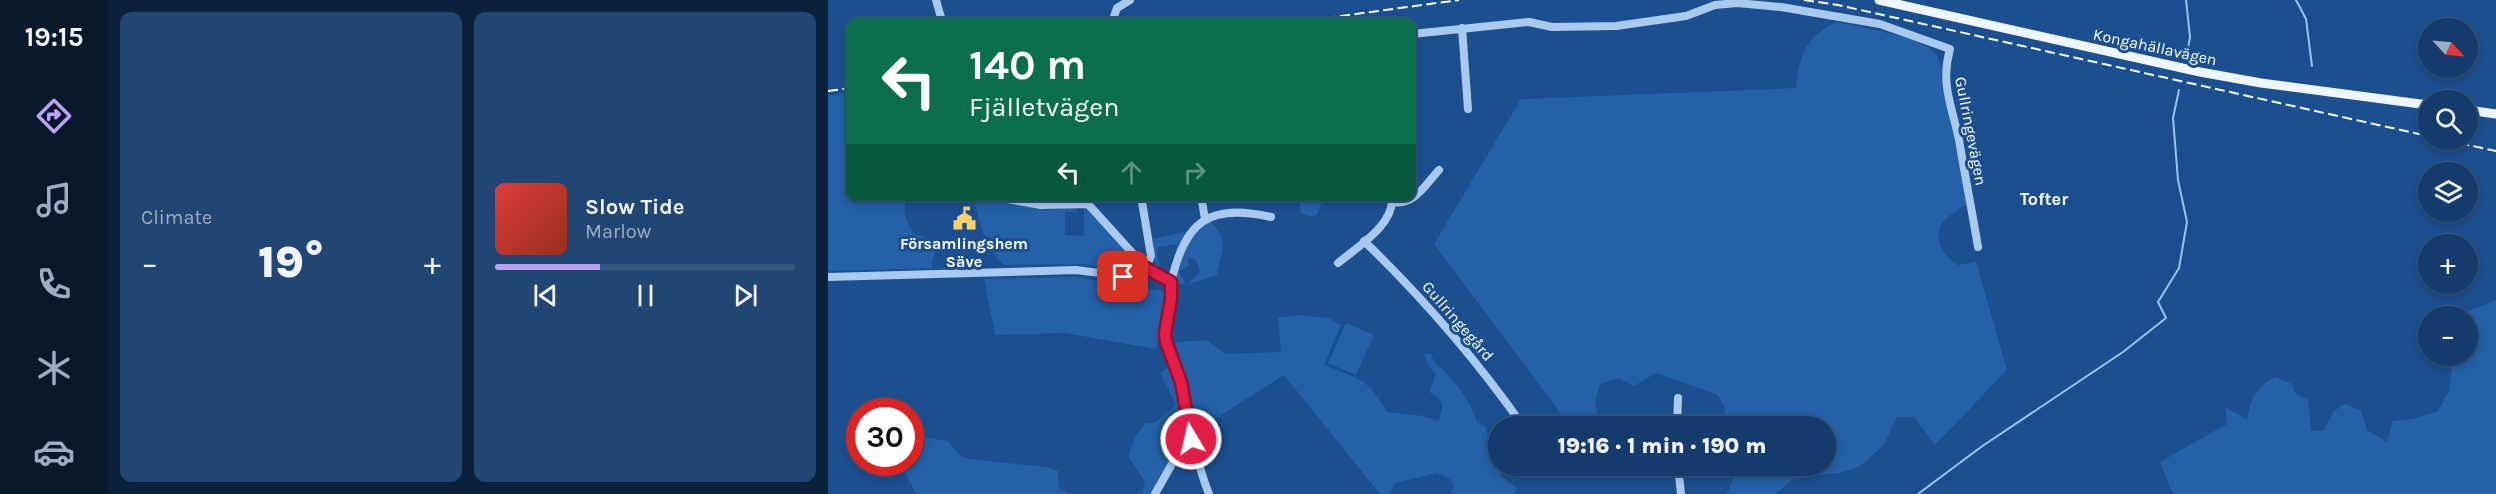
<!DOCTYPE html>
<meta charset="utf-8">
<style>
body{margin:0;font-family:Karla,sans-serif;background:#214673;color:#f1f3f6;height:100vh;display:flex;flex-direction:column;font-size:22px;white-space:nowrap}
*{box-sizing:border-box;margin:0}
p{font-size:20px;color:#9dadc1}
.icon{flex:none;width:33px;height:33px;fill:none;stroke:currentColor;stroke-width:2;stroke-linecap:round;stroke-linejoin:round}
.map{position:relative;flex:1;overflow:hidden}
.sheet{display:flex;flex-direction:column;gap:12px;padding:12px;background:#0b203b;width:720px}
.sheet>*{flex:none}
.top-card{position:absolute;left:18px;top:18px;width:570px;height:183px;border-radius:12px;box-shadow:0 3px 9px #0003,0 0 0 2px #33557e;background:#0b6e4f;color:#fff;overflow:hidden}
.needle{width:39px;rotate:116deg}
.controls{position:absolute;left:1590px;top:18px;display:grid;gap:12px}
.controls a{display:grid;place-items:center;width:60px;height:60px;border-radius:50%;background:#143b6b;box-shadow:0 3px 9px #0003,0 0 0 2px #33557e;font-size:30px}
.speed{position:absolute;left:18px;top:398px;display:flex;gap:12px;font-size:30px;font-weight:700;text-align:center}
.speed>*{display:grid;place-content:center;width:78px;height:78px;border-radius:50%;background:#143b6b;box-shadow:0 3px 9px #0003,0 0 0 2px #33557e;line-height:1}
.speed .limit{border:9px solid #d22;background:#fff;color:#111}
.pin{position:absolute;display:grid;place-items:center;width:51px;height:51px;color:#fff;margin:-26px;border-radius:12px;box-shadow:0 3px 9px #0006}
.me{position:absolute;width:66px;margin:-33px;rotate:351deg;stroke-linejoin:round;filter:drop-shadow(0 0 4px #0008)}
.turn{display:flex;align-items:center;gap:21px;height:126px;padding:0 24px;font-size:27px}
.turn .icon{width:78px;height:78px;stroke-width:2.5}
.turn b{display:block;font-size:42px;line-height:51px}
.lanes{display:flex;align-items:center;height:57px;padding:0 24px;background:#0003;justify-content:center;gap:30px;direction:ltr}
.lanes .off{opacity:.35}
.big{font-size:45px;font-weight:800;line-height:1.1}
.sheet .card{flex:1;display:flex;flex-direction:column;justify-content:center;gap:9px;min-width:0;padding:0 21px;border-radius:12px;background:#214673}
.song{display:flex;align-items:center;gap:18px}
.cover{width:72px;height:72px;border-radius:9px;background:linear-gradient(135deg,hsl(0 70% 55%),hsl(10 70% 35%))}
.played{height:6px;border-radius:3px;background:linear-gradient(90deg,#bca0f2 35%,#33557e 35%)}
.keys{display:flex;justify-content:space-around;direction:ltr}
.heat{display:flex;justify-content:space-between;align-items:center;font-size:33px;direction:ltr}
.sheet .tiles{flex:1;display:grid;gap:12px;grid-template-columns:repeat(2,1fr)}
.trip{position:absolute;left:660px;top:416px;width:348px;height:60px;border-radius:30px;background:#143b6b;box-shadow:0 3px 9px #0003,0 0 0 2px #33557e;font-weight:800;line-height:60px;text-align:center}
main{display:flex;flex:1;min-height:0}
.menu{display:flex;flex-direction:column;width:108px;justify-content:space-around;align-items:center;background:#08182b;color:#9dadc1}
.menu .icon{width:42px;height:42px}
.menu .on{color:#bca0f2}
.menu b{font-size:27px;color:#f1f3f6}
.map>svg:first-child{display:block}
.green{fill:#2461a8}
.lines{fill:none;stroke-linecap:round;stroke-linejoin:round}
.stream{stroke:#9cc4f0;stroke-width:2}
.minor{stroke:#a9c9ee;stroke-width:8}
.major{stroke:#f0f6ff;stroke-width:9}
.rail{stroke:#fff;stroke-width:2;stroke-dasharray:10 4.5;stroke-linecap:butt}
.route-casing{stroke:#92132f;stroke-width:15}
.route{stroke:#e11d48;stroke-width:10}
.labels{text-anchor:middle;dominant-baseline:central;stroke-width:6;stroke-linejoin:round;paint-order:stroke}
.street-label{font-size:16px;fill:#fff;stroke:#1b4f8f}
.poi-label{font-size:16px;font-weight:bold;fill:#fff;stroke:#1b4f8f}
.neighbourhood-label{font-size:18px;font-weight:bold;fill:#fff;stroke:#1b4f8f}
</style>
<main>
<nav class="menu">
<b>19:15</b>
<svg class="icon on" aria-label="directions" viewBox="0 0 24 24"><path d="M12 3l9 9-9 9-9-9zM9 14v-3h6M13 9l2 2-2 2"/></svg>
<svg class="icon" aria-label="music" viewBox="0 0 24 24"><path d="M9 18V5l10-2v13"/><circle cx="6" cy="18" r="3"/><circle cx="16" cy="16" r="3"/></svg>
<svg class="icon" aria-label="phone" viewBox="0 0 24 24"><path d="M5 4h4l2 5-3 2q2 4 5 5l2-3 5 2v4C11 20 4 13 5 4z"/></svg>
<svg class="icon" aria-label="climate" viewBox="0 0 24 24"><path d="M12 3v18M4 7l16 10M4 17L20 7"/></svg>
<svg class="icon" aria-label="car" viewBox="0 0 24 24"><path d="M5 17H2v-5l4-1 3-4h7l3 4 3 1v5h-3M9 17h6M6 11h13"/><circle cx="7" cy="17" r="2"/><circle cx="17" cy="17" r="2"/></svg>
</nav>
<section class="sheet">
<div class="tiles">
<div class="card"><p>Climate</p>
<div class="heat"><a>−</a><b class="big">19°</b><a>+</a></div>
</div>
<div class="card">
<div class="song"><i class="cover"></i><div><b>Slow Tide</b><p>Marlow</p></div></div>
<div class="played"></div>
<div class="keys"><svg class="icon" aria-label="previous" viewBox="0 0 24 24"><path d="M18 5L8 12l10 7zM5 5v14"/></svg><svg class="icon" aria-label="pause" viewBox="0 0 24 24"><path d="M8 5v14M16 5v14"/></svg><svg class="icon" aria-label="next" viewBox="0 0 24 24"><path d="M6 5l10 7-10 7zM19 5v14"/></svg></div>
</div>
</div>
</section>
<div class="map">
<svg width="1668" height="494" viewBox="0 0 1668 494">
<rect width="100%" height="100%" fill="#1b4f8f"/>
<path class="green" d="M1008,22C1032,27 1088,36 1105,51C1116,60 1112,79 1115,91C1125,128 1132,166 1139,204C1132,209 1121,215 1116,221C1103,237 1116,257 1130,265L1148,262L1179,370L1107,445L1086,417H1069L1055,446L1032,466L1012,473L967,477L947,494H899L907,475L904,465H998V426H897V407L890,395L828,373L806,386L791,378L772,384L767,402L770,421L777,426H742L606,244L693,99L968,88C973,53 974,41 1008,22Z
M22,93V107L16,112V124L22,132V196L83,197C70,208 79,221 86,234C95,236 109,239 107,253C106,259 103,260 104,268L0,271V96Z
M472,197V196L511,197L495,201L489,215C483,217 477,216 472,211Z
M150,198L215,210L249,207V212H237V235L256,236V208L260,207L311,264L300,271L255,264L176,265C158,249 152,224 146,201Z
M381,220C402,241 394,248 389,275L359,285L372,272L368,260L360,258L361,265L351,272L357,282L355,285L351,284L347,276C353,253 362,235 381,220Z
M360,231L361,232L346,259L345,258L350,244L329,247L331,268L327,267L326,239Z
M248,277L334,291L340,295L328,349L237,333L167,335L156,279Z
M1668,300V494H1345L1332,462L1399,424L1397,407L1419,419C1423,399 1428,387 1447,377L1464,384L1466,392L1480,400L1483,431L1496,430L1506,411L1516,404L1533,410L1539,430L1559,442L1565,421L1584,419L1610,411L1621,391L1625,356H1640V316H1633L1634,314Z
M470,315L500,318L513,325L496,365C530,379 540,377 559,412L595,416L610,421C616,407 617,400 601,392L608,374L601,366L596,354H603C606,364 611,366 618,373C627,381 647,410 649,422L657,426L660,435L659,447L665,454L670,455V465H676L673,476L689,488L686,494H622L626,487L623,480L609,473L567,483L561,494H552L456,375L368,431L360,388L347,342L378,340L398,354L453,352L450,318Z
M518,323L546,335L528,375L500,363Z
M341,366L354,404L359,433L323,494H308L314,492L317,482L300,456L307,437L318,423H326L348,405L332,373Z
M94,437L120,441L132,456L141,459L218,467L230,471L231,489L243,494H88L72,462H82L83,439Z"/>
<g class="lines">
<path class="stream" d="M1358,0L1362,37L1360,48
M1468,0L1478,19L1484,66
M1090,494L1153,447L1295,352L1338,318L1330,302L1351,268L1359,222L1350,180L1345,118L1351,90"/>
<path class="minor" d="M108,0L114,21
M284,22L289,8L302,0
M634,28L640,109
M584,34L701,22L724,27L788,26L858,16L887,5L909,3L953,7L1052,24L1122,49C1112,84 1124,106 1131,140C1137,176 1144,211 1150,247
M162,196L213,205L260,204L318,268L343,282C345,301 335,319 337,337C339,352 348,367 352,381C363,419 366,457 381,494
M373,196L377,219
M565,202C586,206 598,184 611,170
M536,241C595,298 648,359 695,426
M510,263C529,247 567,225 564,196
M0,277L248,270L304,277L318,268L323,256L313,196
M343,282C358,221 380,203 443,217
M849,426L850,398
M850,465L853,494
M327,494L353,448L364,439"/>
<path class="major" d="M1051,0L1372,72L1433,83L1600,105
M1640,110L1668,114"/>
<path class="rail" d="M976,0L1010,5L1600,136
M469,22L631,0
M0,91L22,88
M1617,140L1668,151"/>
</g>
<g class="lines">
<defs>
<path id="route" d="M295,277L308,276L318,268L343,282V299L337,333L338,342L353,382L363,439"/>
</defs>
<use href="#route" class="route-casing"/>
<use href="#route" class="route"/>
</g>
<defs>
<symbol id="civic-bare" viewBox="-9 -9 18 18"><path d="M-.6-6.5H3V-4.5H.6V-3L4-1V1h2V6H-6V1h2V-1L-.6-3ZM-1.2 2.5V6h2.4V2.5Z" fill="#ffd166" stroke="#1b4f8f" stroke-width="2.5" paint-order="stroke"/></symbol>
</defs>
<g fill-rule="evenodd">
<use href="#civic-bare" x="120" y="202" width="33" height="33"/>
</g>
<g class="labels">
<g class="street-label">
<text transform="translate(1327 47) rotate(12)">Kongahällavägen</text>
<text transform="translate(1143 131) rotate(79)">Gullringevägen</text>
<text transform="translate(630 321) rotate(49)">Gullringegård</text>
</g>
<g class="poi-label">
<text x="136" y="243">Församlingshem<tspan x="136" dy="18">Säve</tspan></text>
</g>
<g class="neighbourhood-label">
<text x="1216" y="199">Tofter</text>
</g>
</g>
</svg>
<div class="controls">
<a><svg class="needle" viewBox="-14 -14 28 28"><path d="M0-13l5 13h-10z" fill="#e53935"/><path d="M0 13l5-13h-10z" fill="#9dadc1"/></svg></a>
<a><svg class="icon" aria-label="search" viewBox="0 0 24 24"><circle cx="10" cy="10" r="6"/><path d="M15 15l6 6"/></svg></a>
<a><svg class="icon" aria-label="layers" viewBox="0 0 24 24"><path d="M12 4l9 5-9 5-9-5zM3 14l9 5 9-5"/></svg></a>
<a>+</a>
<a>−</a>
</div>
<div class="speed"><div class="limit">30</div></div>
<div class="pin" style="left:295px;top:277px;background:#d93025"><svg class="icon" aria-label="arrive" viewBox="0 0 24 24"><path d="M6 21V4h12l-3 4 3 4H6"/></svg></div>
<svg class="me" style="left:363px;top:439px" viewBox="-20 -20 40 40"><circle r="17" fill="#e11d48" stroke="#fff" stroke-width="3"/><path d="M0-11L8 9 0 5-8 9z" fill="#fff"/></svg>
<div class="trip">19:16 · 1 min · 190 m</div>
<div class="top-card">
<div class="turn"><svg class="icon" aria-label="left" viewBox="0 0 24 24"><path d="M17 20v-9H6M10 6l-5 5 5 5"/></svg><div><b>140 m</b>Fjälletvägen</div></div>
<div class="lanes"><svg class="icon" aria-label="left" viewBox="0 0 24 24"><path d="M17 20v-9H6M10 6l-5 5 5 5"/></svg><svg class="icon off" aria-label="ahead" viewBox="0 0 24 24"><path d="M12 20V5M6 11l6-6 6 6"/></svg><svg class="icon off" aria-label="right" viewBox="0 0 24 24"><path d="M7 20v-9h11M14 6l5 5-5 5"/></svg></div>
</div>
</div>
</main>
